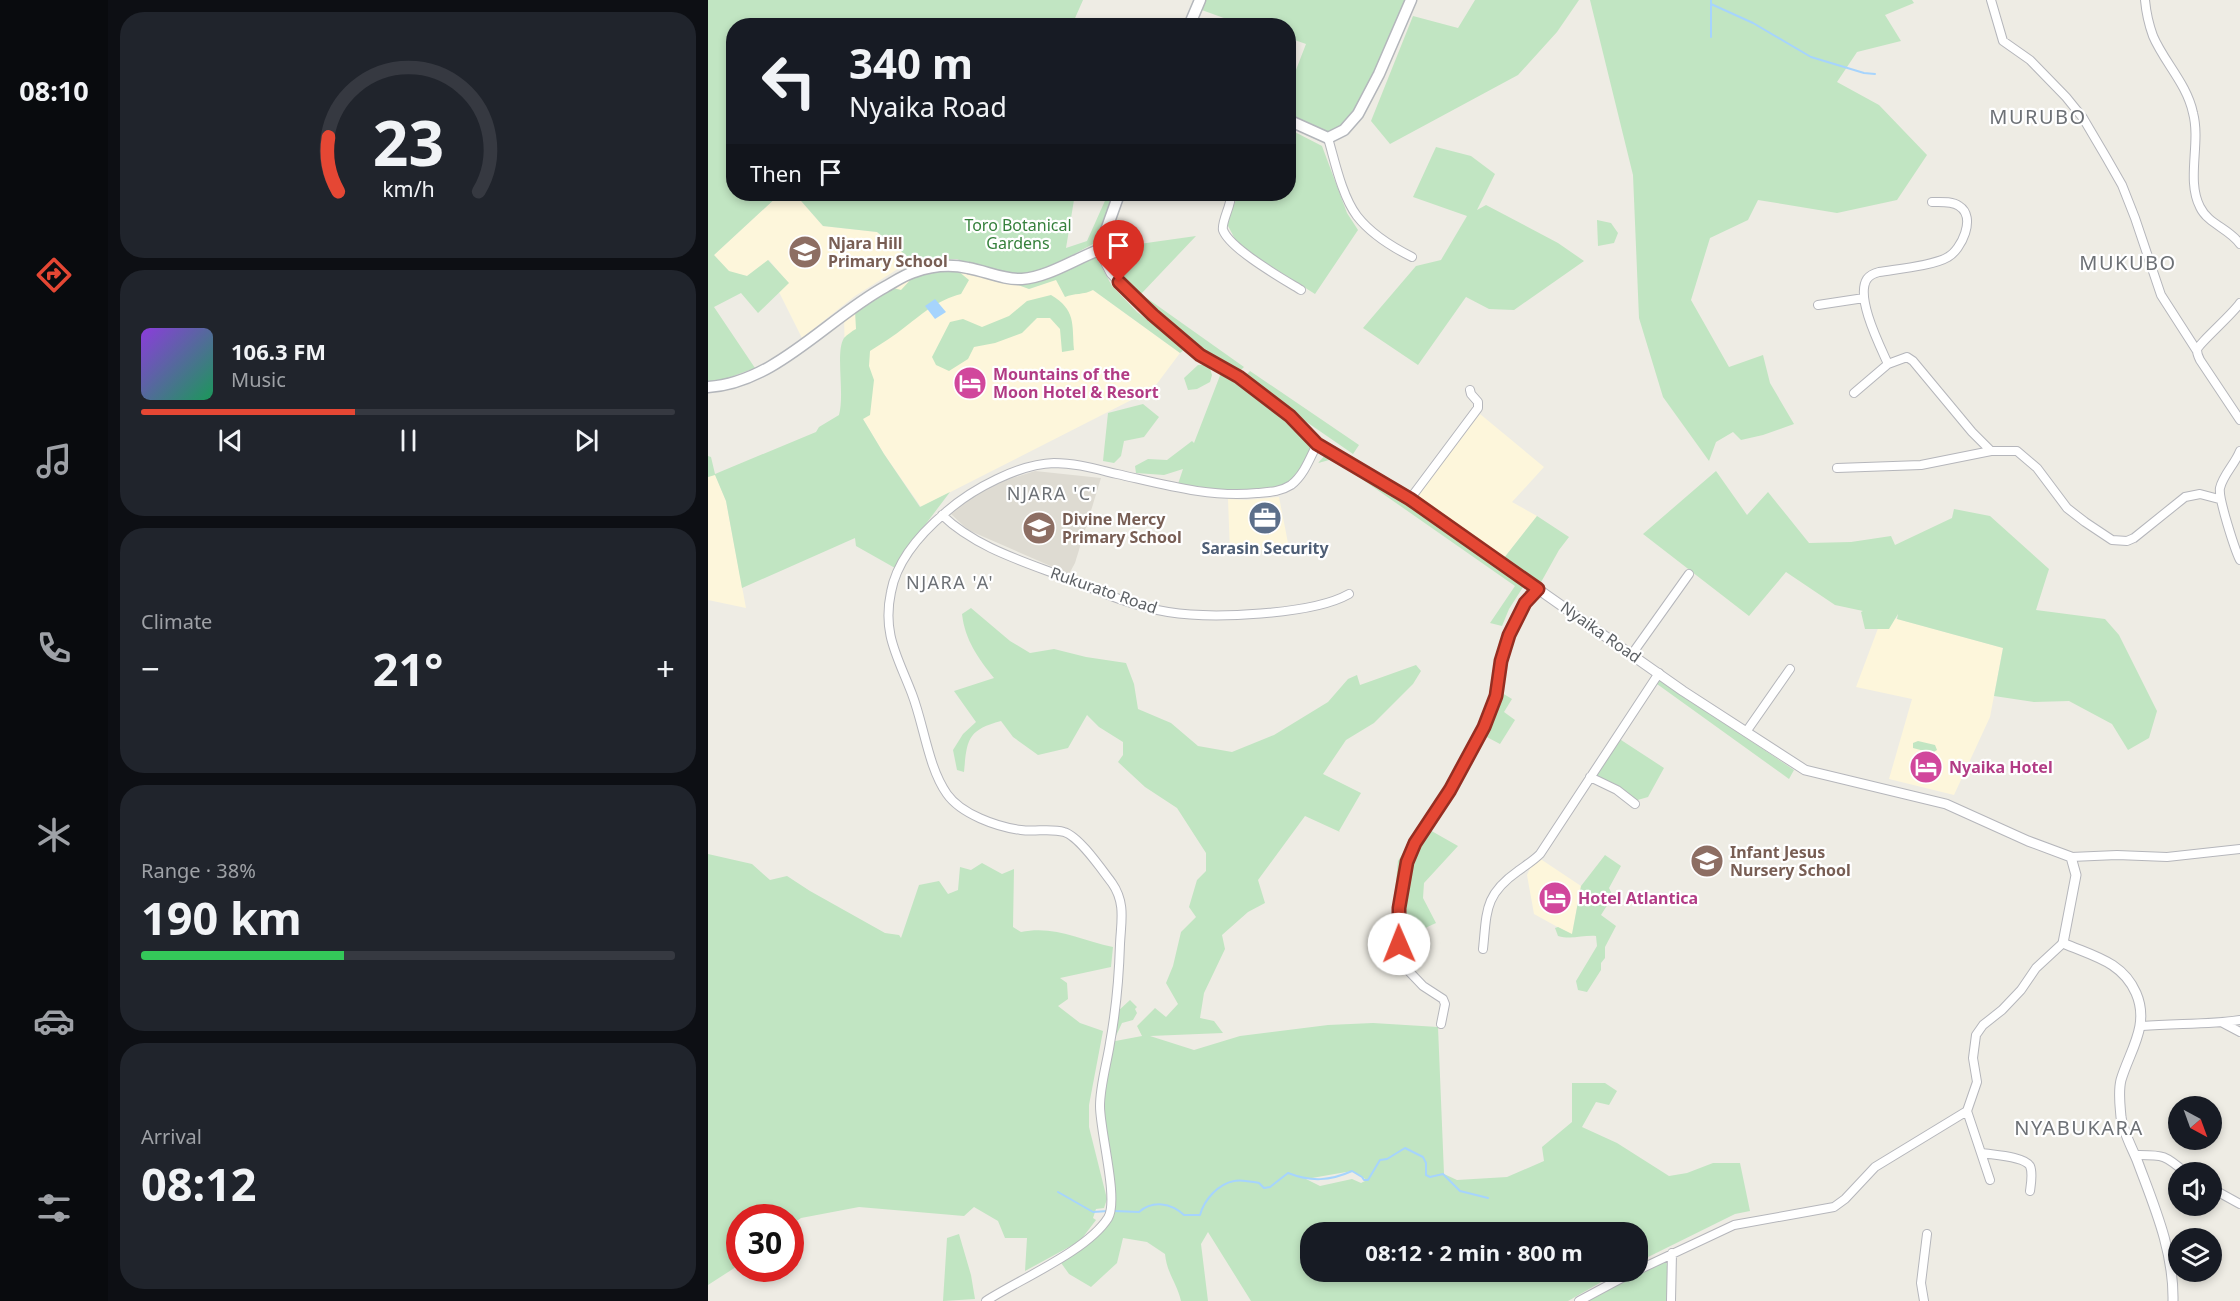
<!DOCTYPE html>
<meta charset="utf-8">
<style>
body{margin:0;font-family:"Noto Sans",sans-serif;background:#20242c;color:#f1f3f6;height:100vh;display:flex;flex-direction:column;font-size:22px;white-space:nowrap}
*{box-sizing:border-box;margin:0}
p{font-size:20px;color:#9ea1a6}
.icon{flex:none;width:33px;height:33px;fill:none;stroke:currentColor;stroke-width:2;stroke-linecap:round;stroke-linejoin:round}
.map{position:relative;flex:1;overflow:hidden}
.panel{display:flex;flex-direction:column;gap:12px;padding:12px;background:#0d0f14;width:600px}
.panel>*{flex:none}
.top-card{position:absolute;left:18px;top:18px;width:570px;height:183px;border-radius:24px;box-shadow:0 3px 9px #0003;background:#171b24;color:#f1f3f6;overflow:hidden}
.needle{width:39px;rotate:139deg}
.fabs{position:absolute;left:1460px;top:1096px;display:grid;gap:12px}
.fabs a{display:grid;place-items:center;width:54px;height:54px;border-radius:50%;background:#171b24;box-shadow:0 3px 9px #0003;font-size:30px}
.speed{position:absolute;left:18px;top:1204px;display:flex;gap:12px;font-size:30px;font-weight:700;text-align:center}
.speed>*{display:grid;place-content:center;width:78px;height:78px;border-radius:50%;background:#171b24;box-shadow:0 3px 9px #0003;line-height:1}
.speed .limit{border:9px solid #d22;background:#fff;color:#111}
.pin{position:absolute;display:grid;place-items:center;width:51px;height:51px;color:#fff;margin:-62px -26px;border-radius:50% 50% 50% 0;rotate:-45deg;box-shadow:0 0 6px #0007}
.pin .icon{rotate:45deg}
.me{position:absolute;width:66px;margin:-33px;rotate:359deg;stroke-linejoin:round;filter:drop-shadow(0 0 4px #0008)}
.turn{display:flex;align-items:center;gap:21px;height:126px;padding:0 24px;font-size:27px}
.turn .icon{width:78px;height:78px;stroke-width:2.5}
.turn b{display:block;font-size:42px;line-height:51px}
.then{display:flex;align-items:center;height:57px;padding:0 24px;background:#0003;gap:12px;font-size:22px}
.big{font-size:45px;font-weight:700;line-height:1.1}
.panel .widget{flex:1;display:flex;flex-direction:column;justify-content:center;gap:9px;min-width:0;padding:0 21px;border-radius:24px;background:#20242c}
.panel .dial{align-items:center;gap:0}
.dial svg{height:156px;overflow:visible;fill:none;stroke:#363941;stroke-width:7;stroke-linecap:round;text-anchor:middle}
.dial text{fill:#f1f3f6;stroke:none}
.song{display:flex;align-items:center;gap:18px}
.cover{width:72px;height:72px;border-radius:9px;background:linear-gradient(135deg,hsl(270 70% 55%),hsl(150 70% 35%))}
.played{height:6px;border-radius:3px;background:linear-gradient(90deg,#e54734 40%,#363941 40%)}
.keys{display:flex;justify-content:space-around;direction:ltr}
.heat{display:flex;justify-content:space-between;align-items:center;font-size:33px;direction:ltr}
.charge{height:9px;border-radius:4px;background:linear-gradient(90deg,#34c759 38%,#363941 0)}
.trip{position:absolute;left:592px;top:1222px;width:348px;height:60px;border-radius:24px;background:#171b24;box-shadow:0 3px 9px #0003;font-weight:700;line-height:60px;text-align:center}
main{display:flex;flex:1;min-height:0}
.tabs{display:flex;flex-direction:column;width:108px;justify-content:space-around;align-items:center;background:#090b0e;color:#9ea1a6}
.tabs .icon{width:42px;height:42px}
.tabs .on{color:#e54734}
.tabs b{font-size:27px;color:#f1f3f6}
.map>svg:first-child{display:block}
.commercial{fill:#fdf6db}
.education{fill:#dedbd2}
.green{fill:#c1e5c2;fill-rule:evenodd}
.water{fill:#a6d4fd}
.lines{fill:none;stroke-linecap:round;stroke-linejoin:round}
.stream{stroke:#a6d4fd;stroke-width:2}
.minor-casing{stroke:#b5b6bb;stroke-width:10}
.tertiary-casing{stroke:#b5b6bb;stroke-width:11}
.secondary-casing{stroke:#b3b6bb;stroke-width:13}
.minor{stroke:#fff;stroke-width:8}
.tertiary{stroke:#fff;stroke-width:9}
.secondary{stroke:#fff;stroke-width:10}
.route-casing{stroke:#952e22;stroke-width:15}
.route{stroke:#e54734;stroke-width:10}
.labels{text-anchor:middle;dominant-baseline:central;stroke-width:4.5;stroke-linejoin:round;paint-order:stroke}
.park-label{font-size:16px;fill:#36813c;stroke:#fff}
.education-label{font-size:16px;font-weight:bold;fill:#785e54;stroke:#fff;text-anchor:start}
.hotel-label{font-size:16px;font-weight:bold;fill:#b23c85;stroke:#fff;text-anchor:start}
.service-label{font-size:16px;font-weight:bold;fill:#4e5e75;stroke:#fff}
.street-label{font-size:16px;fill:#5c6064;stroke:#fff}
.neighbourhood-label{font-size:18px;letter-spacing:1.5px;fill:#6d7176;stroke:#fff}
.quarter-label{font-size:20px;letter-spacing:1.5px;fill:#6d7176;stroke:#fff}
</style>
<main>
<nav class="tabs">
<b>08:10</b>
<svg class="icon on" aria-label="directions" viewBox="0 0 24 24"><path d="M12 3l9 9-9 9-9-9zM9 14v-3h6M13 9l2 2-2 2"/></svg>
<svg class="icon" aria-label="music" viewBox="0 0 24 24"><path d="M9 18V5l10-2v13"/><circle cx="6" cy="18" r="3"/><circle cx="16" cy="16" r="3"/></svg>
<svg class="icon" aria-label="phone" viewBox="0 0 24 24"><path d="M5 4h4l2 5-3 2q2 4 5 5l2-3 5 2v4C11 20 4 13 5 4z"/></svg>
<svg class="icon" aria-label="climate" viewBox="0 0 24 24"><path d="M12 3v18M4 7l16 10M4 17L20 7"/></svg>
<svg class="icon" aria-label="car" viewBox="0 0 24 24"><path d="M5 17H2v-5l4-1 3-4h7l3 4 3 1v5h-3M9 17h6M6 11h13"/><circle cx="7" cy="17" r="2"/><circle cx="17" cy="17" r="2"/></svg>
<svg class="icon" aria-label="filters" viewBox="0 0 24 24"><path d="M4 7h16M4 17h16"/><circle cx="9" cy="7" r="2"/><circle cx="15" cy="17" r="2"/></svg>
</nav>
<section class="panel">
<div class="widget dial"><svg viewBox="0 0 100 80">
<path d="M14 69A42 42 0 1 1 86 69"/>
<path d="M14 69A42 42 0 0 1 9 41" stroke="#e54734"/>
<text x="50" y="56" font-size="32" font-weight="700">23</text>
<text x="50" y="72" font-size="11">km/h</text>
</svg></div>
<div class="widget">
<div class="song"><i class="cover"></i><div><b>106.3 FM</b><p>Music</p></div></div>
<div class="played"></div>
<div class="keys"><svg class="icon" aria-label="previous" viewBox="0 0 24 24"><path d="M18 5L8 12l10 7zM5 5v14"/></svg><svg class="icon" aria-label="pause" viewBox="0 0 24 24"><path d="M8 5v14M16 5v14"/></svg><svg class="icon" aria-label="next" viewBox="0 0 24 24"><path d="M6 5l10 7-10 7zM19 5v14"/></svg></div>
</div>
<div class="widget"><p>Climate</p>
<div class="heat"><a>−</a><b class="big">21°</b><a>+</a></div>
</div>
<div class="widget"><p>Range · 38%</p><b class="big">190 km</b><div class="charge"></div></div>
<div class="widget"><p>Arrival</p><b class="big">08:12</b></div>
</section>
<div class="map">
<svg width="1532" height="1301" viewBox="0 0 1532 1301">
<rect width="100%" height="100%" fill="#eeece4"/>
<path class="commercial" d="M72,194H87L115,226L169,232L204,260L147,296L94,338L71,292L80,283L61,260L39,276L21,272L6,255Z
M231,266L288,275L321,289L363,274L472,353L445,389L213,507L176,454L155,419L138,420L136,313L154,300Z
M772,414L836,467L804,502L829,516L796,558L707,497Z
M7,474L18,501L38,608L0,600V477Z
M571,497L581,548L522,552L520,499L538,500Z
M1175,615L1295,648L1282,717L1246,795L1181,779L1204,699L1148,687Z
M831,858L873,886L864,935L826,914L819,875L824,864Z"/>
<path class="education" d="M327,471L393,478L367,563L361,574L260,530L243,514L259,498L292,482Z"/>
<path class="green" d="M0,0H375L364,25L26,26V194H72L6,255L21,271L39,276L60,260L81,283L50,313L33,293L6,307L47,368L9,382H0Z
M495,0H701C684,40 668,84 642,119C637,126 630,130 623,131C609,133 592,120 581,114V88L598,44L581,38L580,26L535,25L491,9Z
M767,0H871L849,32L810,75L682,144L663,121L705,16L750,28Z
M882,0H1204L1206,3L1177,15L1193,41L1149,52L1129,82L1171,105L1219,155L1189,200L1129,213L1050,200L1040,220L1002,238L983,300L1021,367L1055,355L1062,383L1086,424L1055,435L1033,440L1025,432L1008,442L1001,461L955,397L931,318L925,175Z
M581,129L614,146L639,213L650,230L607,294L550,258L528,241L519,224L530,194H580Z
M728,147L763,156L787,174L769,210L778,205L850,243L876,261L806,310L781,309L758,297L710,365L655,328L708,266L733,260L759,216L705,197Z
M87,194H367L358,248L379,241L400,194H406L395,230L385,244L342,267L313,276L263,265L249,259L204,260L169,232L115,226Z
M889,220L903,223L910,233L906,243L890,246Z
M488,236L433,294L536,367L528,375C497,353 415,298 404,262C403,257 403,252 403,248Z
M388,257L404,286L429,312L477,349L472,353L385,290C376,295 366,293 357,297L348,280L321,289L310,285Z
M232,270L250,271L261,280L253,294C228,301 217,312 197,327C186,336 174,343 162,351L161,366L166,380L162,415L155,419L176,454L212,507L242,492L192,558L187,568L148,546L147,538L34,588L18,501L7,475L0,477V456L3,457L7,474L108,432L111,427L131,415C137,393 127,352 136,338C139,335 144,331 148,329L147,311L178,286L193,290L205,277Z
M343,295C368,310 364,323 366,350L354,352L352,329L342,318H329L314,333L287,343L266,347L260,359L241,371L228,365L224,357L242,322L255,319L274,327L301,316L319,301Z
M490,365H501L504,375L502,382L489,389L480,390L476,378Z
M542,371L651,445L645,454L535,378Z
M513,373L612,445L584,478L582,485L533,492L470,484L475,469L456,475L428,473L427,466L440,459L459,460L484,441L486,443Z
M435,404L451,417L436,437L416,441L413,456L406,463L395,461L400,413Z
M621,451L817,584L801,609L794,626L782,623L807,586L625,459L610,463Z
M1008,471L1039,515L1060,492L1101,543L1143,542L1183,536L1187,545L1244,518L1246,509L1282,516L1341,569L1328,610L1397,619L1411,635L1449,711L1441,738L1420,750L1404,724L1361,701L1326,702L1286,696L1295,648L1189,619L1190,614L1181,629H1157L1153,612L1155,611L1127,605L1078,572L1041,616L935,534Z
M829,516L861,537L851,550L832,584L796,558Z
M263,608L302,641L322,653L346,649L378,657L418,663L426,684L430,709L463,723L490,746L524,752L566,735L620,702L640,679L649,675L652,685L708,665L713,671L705,684L666,723L638,740L615,774L653,793L631,831L632,832L597,816L550,880L557,903L540,912L514,935L517,949L496,993L492,1018L506,1021L515,1033L442,1036L486,1050L532,1036L620,1025L665,1023L730,1027L736,1174L749,1180L799,1177L836,1161L834,1147L864,1122V1083H897L909,1091L901,1105L888,1102L874,1127L909,1143L961,1176L979,1173L1005,1163H1032L1042,1211L1027,1214L930,1262V1233H603V1272H911L860,1301H543L500,1232L493,1244L500,1301H473C469,1283 459,1274 457,1254L439,1242L415,1238L409,1263L383,1287L361,1274L351,1260L407,1211L390,1100L402,1042L434,1036L429,1026L447,1008L458,1017L470,1004L458,983L465,966L473,932L488,917L481,907L489,880L498,871V853L469,808L437,787L410,762L415,755V742L391,727L379,715L360,748L330,755L305,737L293,721C259,730 259,740 256,772L249,770L245,750L255,734L268,722L246,691L286,678C270,658 257,640 254,614ZM644,1171L659,1180L653,1183L644,1179L612,1186L598,1179Z
M952,680L1086,770L1081,779L949,684Z
M794,693L804,699L796,712L807,720L792,744L775,735L751,766Z
M910,738L956,768L940,797L926,801L886,776Z
M1210,741L1227,745L1229,750L1224,753L1205,748V743Z
M713,825L750,846L716,883L715,898L728,923L687,942V892L690,861Z
M0,854L44,864L62,880L79,876L102,891L177,933L191,935L193,938L211,885L231,881L240,894L250,890L252,867L263,870L274,863L294,874L306,869L305,927L313,932C346,925 372,940 405,947L403,967L352,978L359,983L360,999L350,1006L372,1023L395,1031L381,1105V1127L399,1199L396,1208L388,1209L385,1218L388,1220L372,1241L317,1271L319,1238H297L290,1221L266,1207L256,1216L151,1207L93,1218L83,1225L82,1218H32L31,1265L0,1285Z
M897,855L913,866L901,888L905,896L893,915L908,926L897,947V958L893,963V970L879,992L870,990L868,981L889,946L888,936C875,935 863,940 850,936L847,928L850,927L864,934L873,886Z
M422,1000L429,1007L427,1009L429,1013L425,1020L414,1023L407,1038L409,1012Z
M251,1234L263,1275L267,1299L235,1301L239,1238Z
M958,1257L960,1277L959,1301H876Z"/>
<path class="water" d="M227,299L238,312L227,319L217,306Z"/>
<g class="lines">
<path class="stream" d="M1003,0V37
M1003,4L1045,23L1103,57L1156,73L1167,74
M350,1192L385,1212L400,1211
M406,1211L431,1212C445,1200 463,1203 476,1215H492C496,1200 510,1184 526,1181C533,1179 544,1182 551,1183L556,1188L562,1187L580,1173C603,1182 622,1181 644,1171L654,1177L656,1180H660L672,1160L679,1159L697,1148L715,1157L718,1163V1175L722,1177L735,1174L752,1191L780,1198"/>
<defs>
<path id="minor" d="M1283,0L1295,41L1322,60L1358,97L1375,118L1398,157L1414,185L1427,218L1453,295L1489,351
M1437,0C1438,11 1441,25 1445,36C1456,62 1479,84 1485,113C1493,143 1478,180 1492,207C1500,224 1522,229 1532,244
M620,138C627,162 634,196 649,216C663,234 684,247 704,257
M523,194C524,204 513,222 515,230C522,249 575,279 593,290
M1532,303C1525,314 1490,344 1489,350C1489,352 1491,358 1492,360L1532,420
M1110,305L1156,298
M1180,364C1172,346 1147,297 1159,279C1162,275 1167,273 1171,272C1189,269 1225,266 1240,257C1253,250 1269,217 1251,206C1244,201 1233,202 1224,202
M1146,393L1180,364L1199,357L1205,361L1264,432L1283,451
M1532,451C1527,464 1515,475 1512,488C1510,498 1527,550 1532,560
M1129,468L1213,465L1283,451H1309L1329,468L1359,508L1377,522L1404,540L1419,541L1426,538L1477,497L1492,494L1511,499
M702,499L770,408V402L763,394L762,390
M234,515C267,547 314,561 356,577C390,591 424,606 460,612C503,619 604,615 641,594
M924,654L981,574
M1038,732L1082,669
M882,777L909,790L927,804
M1363,857L1409,855L1459,857L1532,849
M775,949C779,911 776,895 810,871C818,865 825,861 832,854L951,673
M1515,1023L1532,1032
M733,1024L737,1004L735,999L715,986L694,964L691,908L699,863L707,843L742,790L776,727L788,696L793,661L801,635L817,603L830,589
M1434,1026C1467,1023 1499,1025 1532,1020
M1259,1111L1282,1180
M1274,1153C1285,1155 1316,1156 1322,1166C1325,1173 1323,1184 1322,1191
M1427,1155C1455,1155 1456,1154 1478,1173
M1503,1188L1532,1204
M930,1270L1026,1225L1126,1207L1137,1199L1167,1167L1259,1111L1269,1082L1265,1058L1268,1035L1275,1025L1294,1010L1313,990L1328,968L1355,943
M278,1301C312,1279 379,1251 400,1218C411,1200 392,1132 392,1106C392,1086 399,1063 402,1043C408,1010 411,978 412,944C413,922 418,903 404,883C394,870 371,836 356,832C343,828 327,832 313,830C289,827 253,814 239,794C220,767 216,725 204,694C190,657 174,634 183,592C189,559 213,533 238,512C264,489 311,464 346,463C368,463 388,469 409,474C454,484 502,498 549,493C561,492 572,492 583,485C596,475 602,458 609,444
M871,1301L925,1272
M963,1301L964,1253
M1216,1301L1213,1283L1219,1234"/>
<path id="tertiary" d="M391,250L403,273L445,315L492,355L531,377L581,416L609,444L702,499L975,691L1097,770L1238,804L1320,841L1363,857L1368,875L1355,943C1384,956 1414,961 1428,993C1442,1025 1422,1050 1413,1080C1410,1092 1412,1105 1413,1117C1415,1131 1423,1146 1429,1160C1446,1206 1466,1251 1465,1301"/>
<path id="secondary" d="M481,26L492,0
M580,120L620,138L636,130L650,114L671,74L703,0
M0,387C67,383 120,318 177,287C186,282 196,275 206,272C223,266 242,264 260,268C278,271 295,280 314,279C340,277 367,259 391,250L411,194"/>
</defs>
<use href="#minor" class="minor-casing"/>
<use href="#tertiary" class="tertiary-casing"/>
<use href="#secondary" class="secondary-casing"/>
<use href="#minor" class="minor"/>
<use href="#tertiary" class="tertiary"/>
<use href="#secondary" class="secondary"/>
</g>
<g class="lines">
<defs>
<path id="route" d="M411,282L445,315L492,355L531,377L582,416L609,444L702,499L830,589L817,603L801,635L793,661L788,696L776,727L742,790L707,843L699,862L691,908V944"/>
</defs>
<use href="#route" class="route-casing"/>
<use href="#route" class="route"/>
</g>
<defs>
<symbol id="school-disc" viewBox="-11 -11 22 22"><circle r="9.5" fill="#8d6e63" stroke="#fff"/><path d="M0-5L7-2L0 1L-7-2ZM-4 1L0 2.5L4 1V4Q0 6-4 4Z" fill="#fff"/></symbol>
<symbol id="hotel-disc" viewBox="-11 -11 22 22"><circle r="9.5" fill="#d1479c" stroke="#fff"/><path d="M-6-4.5h1.5V1H6V5H4.5V3h-9V5H-6ZM-4 0a1.8 1.8 0 1 1 3.6 0ZM.5 0V-2.5h3Q6-2.5 6 0Z" fill="#fff"/></symbol>
<symbol id="office-disc" viewBox="-11 -11 22 22"><circle r="9.5" fill="#5c6f8a" stroke="#fff"/><path d="M-6-3h4V-5.5h4V-3h4V5H-6ZM-1-4.5V-3h2v-1.5ZM-6 0V1H6V0Z" fill="#fff"/></symbol>
</defs>
<g fill-rule="evenodd">
<use href="#school-disc" x="78" y="233" width="38" height="38"/>
<use href="#hotel-disc" x="243" y="364" width="38" height="38"/>
<use href="#office-disc" x="538" y="499" width="38" height="38"/>
<use href="#school-disc" x="312" y="509" width="38" height="38"/>
<use href="#hotel-disc" x="1199" y="748" width="38" height="38"/>
<use href="#school-disc" x="980" y="842" width="38" height="38"/>
<use href="#hotel-disc" x="828" y="879" width="38" height="38"/>
</g>
<g class="labels">
<g class="park-label">
<text x="310" y="225">Toro Botanical<tspan x="310" dy="18">Gardens</tspan></text>
</g>
<g class="education-label">
<text x="120" y="243">Njara Hill<tspan x="120" dy="18">Primary School</tspan></text>
<text x="354" y="519">Divine Mercy<tspan x="354" dy="18">Primary School</tspan></text>
<text x="1022" y="852">Infant Jesus<tspan x="1022" dy="18">Nursery School</tspan></text>
</g>
<g class="hotel-label">
<text x="285" y="374">Mountains of the<tspan x="285" dy="18">Moon Hotel &amp; Resort</tspan></text>
<text x="1241" y="767">Nyaika Hotel</text>
<text x="870" y="898">Hotel Atlantica</text>
</g>
<g class="service-label">
<text x="557" y="548">Sarasin Security</text>
</g>
<g class="street-label">
<text transform="translate(396 590) rotate(19)">Rukurato Road</text>
<text transform="translate(893 632) rotate(35)">Nyaika Road</text>
</g>
<g class="neighbourhood-label">
<text x="344" y="493">NJARA 'C'</text>
<text x="242" y="582">NJARA 'A'</text>
</g>
<g class="quarter-label">
<text x="1330" y="116">MURUBO</text>
<text x="1420" y="262">MUKUBO</text>
<text x="1371" y="1127">NYABUKARA</text>
</g>
</g>
</svg>
<div class="fabs">
<a><svg class="needle" viewBox="-14 -14 28 28"><path d="M0-13l5 13h-10z" fill="#e53935"/><path d="M0 13l5-13h-10z" fill="#9ea1a6"/></svg></a>
<a><svg class="icon" aria-label="sound" viewBox="0 0 24 24"><path d="M4 9h4l5-4v14l-5-4H4zM17 9q2 3 0 6"/></svg></a>
<a><svg class="icon" aria-label="layers" viewBox="0 0 24 24"><path d="M12 4l9 5-9 5-9-5zM3 14l9 5 9-5"/></svg></a>
</div>
<div class="speed"><div class="limit">30</div></div>
<div class="pin" style="left:411px;top:282px;background:#d93025"><svg class="icon" aria-label="arrive" viewBox="0 0 24 24"><path d="M6 21V4h12l-3 4 3 4H6"/></svg></div>
<svg class="me" style="left:691px;top:944px" viewBox="-20 -20 40 40"><circle r="19" fill="#fff"/><path d="M0-13L10 11 0 6-10 11z" fill="#e54734"/></svg>
<div class="trip">08:12 · 2 min · 800 m</div>
<div class="top-card">
<div class="turn"><svg class="icon" aria-label="left" viewBox="0 0 24 24"><path d="M17 20v-9H6M10 6l-5 5 5 5"/></svg><div><b>340 m</b>Nyaika Road</div></div>
<div class="then">Then<svg class="icon" aria-label="arrive" viewBox="0 0 24 24"><path d="M6 21V4h12l-3 4 3 4H6"/></svg></div>
</div>
</div>
</main>
